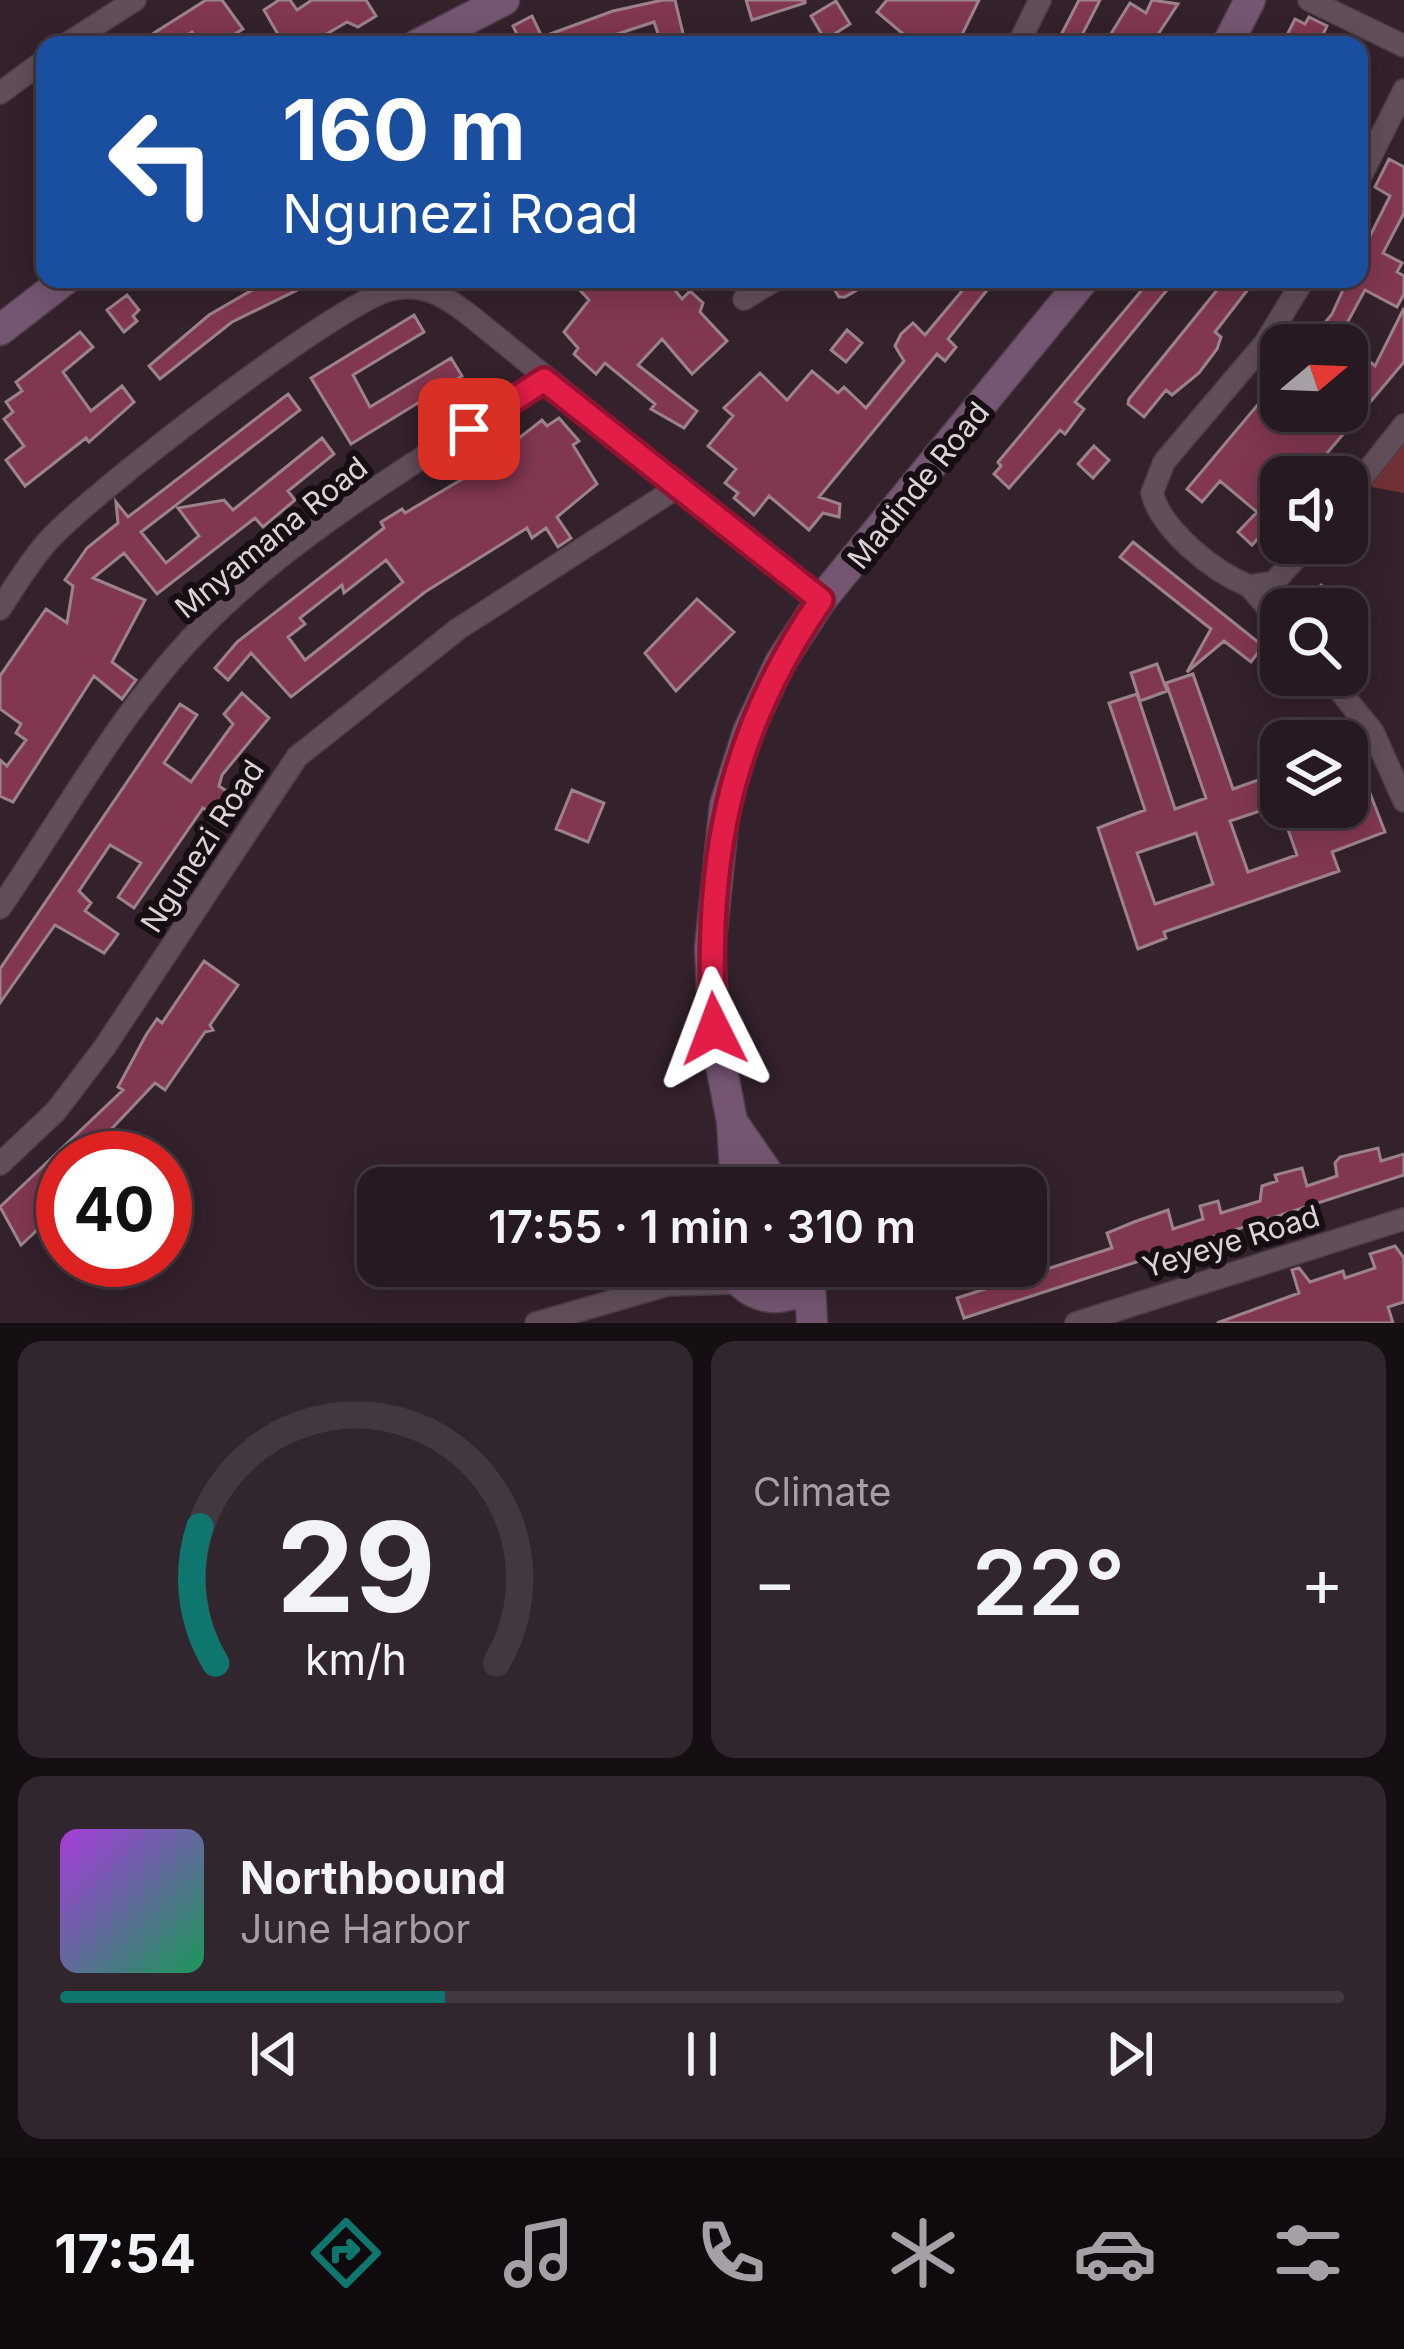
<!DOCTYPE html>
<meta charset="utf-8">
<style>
body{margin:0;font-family:Inter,sans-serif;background:#32262e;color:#f1f3f6;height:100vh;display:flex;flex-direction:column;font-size:45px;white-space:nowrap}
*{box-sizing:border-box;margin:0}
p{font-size:39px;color:#a4a0a5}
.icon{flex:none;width:66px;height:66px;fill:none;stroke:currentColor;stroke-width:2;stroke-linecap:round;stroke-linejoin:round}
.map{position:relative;height:1323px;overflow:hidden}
.panel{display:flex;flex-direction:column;gap:18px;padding:18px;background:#150e12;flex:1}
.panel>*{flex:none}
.guide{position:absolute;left:36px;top:36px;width:1332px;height:252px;border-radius:24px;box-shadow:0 6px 30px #0003,0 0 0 3px #42383f;background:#1a4fa0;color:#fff;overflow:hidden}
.needle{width:78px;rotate:71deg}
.tools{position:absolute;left:1260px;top:324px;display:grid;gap:24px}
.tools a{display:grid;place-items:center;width:108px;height:108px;border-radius:24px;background:#261921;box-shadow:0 6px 30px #0003,0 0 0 3px #42383f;font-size:60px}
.speed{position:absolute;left:36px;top:1131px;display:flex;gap:24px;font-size:60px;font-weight:700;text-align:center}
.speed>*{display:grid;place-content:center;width:156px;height:156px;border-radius:50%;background:#261921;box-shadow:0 6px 30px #0003,0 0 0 3px #42383f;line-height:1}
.speed .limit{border:18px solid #d22;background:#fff;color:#111}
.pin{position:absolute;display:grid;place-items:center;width:102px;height:102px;color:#fff;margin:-51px;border-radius:24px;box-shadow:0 6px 18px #0006}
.me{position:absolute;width:132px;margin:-66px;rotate:357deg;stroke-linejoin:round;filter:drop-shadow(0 0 9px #0008)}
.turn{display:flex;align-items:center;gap:42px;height:252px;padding:0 48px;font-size:54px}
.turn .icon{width:156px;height:156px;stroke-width:2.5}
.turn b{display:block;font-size:84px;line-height:102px}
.big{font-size:90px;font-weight:600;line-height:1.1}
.panel .tile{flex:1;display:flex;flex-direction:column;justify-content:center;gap:18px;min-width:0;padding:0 42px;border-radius:24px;background:#32262e}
.panel .dial{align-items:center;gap:0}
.dial svg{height:312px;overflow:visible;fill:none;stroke:#42383f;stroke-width:7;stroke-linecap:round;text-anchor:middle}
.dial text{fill:#f1f3f6;stroke:none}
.song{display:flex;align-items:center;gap:36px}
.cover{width:144px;height:144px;border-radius:18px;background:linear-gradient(135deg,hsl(280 70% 55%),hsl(150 70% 35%))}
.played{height:12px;border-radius:6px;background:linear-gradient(90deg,#0f766e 30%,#42383f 30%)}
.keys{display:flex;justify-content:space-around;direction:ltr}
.heat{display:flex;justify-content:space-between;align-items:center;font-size:66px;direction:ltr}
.panel .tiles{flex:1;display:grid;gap:18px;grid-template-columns:1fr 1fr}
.tile:last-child{grid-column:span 2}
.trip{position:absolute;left:357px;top:1167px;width:690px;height:120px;border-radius:24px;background:#261921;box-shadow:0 6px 30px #0003,0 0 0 3px #42383f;font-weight:600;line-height:120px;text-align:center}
.tab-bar{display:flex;height:192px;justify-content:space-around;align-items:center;background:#0f0a0d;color:#a4a0a5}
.tab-bar .icon{width:84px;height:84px}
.tab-bar .current{color:#0f766e}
.tab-bar b{font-size:54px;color:#f1f3f6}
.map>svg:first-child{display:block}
.green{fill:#713235}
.building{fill:#823751;stroke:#9c8389;stroke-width:3;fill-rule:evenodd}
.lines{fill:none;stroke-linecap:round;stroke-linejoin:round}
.street-casing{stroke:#4d3e48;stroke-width:24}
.secondary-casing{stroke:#4d3e48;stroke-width:33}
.street{stroke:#624e5a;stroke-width:21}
.secondary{stroke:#755672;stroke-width:30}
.route-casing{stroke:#92132f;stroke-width:30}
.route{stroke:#e11d48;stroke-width:21}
.labels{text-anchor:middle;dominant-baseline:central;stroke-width:12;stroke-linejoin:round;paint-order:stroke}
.street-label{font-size:30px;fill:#ded2d9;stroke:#150e12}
</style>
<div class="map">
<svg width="1404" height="1323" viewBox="0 0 1404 1323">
<rect width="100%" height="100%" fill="#33212c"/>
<path class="green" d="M1404,435V493L1372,487L1368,477Z"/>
<path class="building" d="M206,0H222L243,29L217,45H200L192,32L171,45H135Z
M279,0H290L297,10L312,0H366L376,16L358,27L347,22L308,45H284L264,10Z
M663,0H675L685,42L662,45L654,22L584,45H522L513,26L532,16L542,37L613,11Z
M746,0H805V3L752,20Z
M887,0H979L957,45H921L902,33L877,12Z
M1079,0H1100L1077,45H1070L1059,39Z
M1152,0L1178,4L1151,45H1104L1130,3L1146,13Z
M836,1L850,24L825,40L811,16Z
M1309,17L1327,26L1318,45H1282L1295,19L1305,24Z
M1389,159L1404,167V213L1383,253L1402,263L1397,272L1404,276V294L1397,307L1365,290L1347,323L1357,330L1348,344L1375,366L1404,308V362L1307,477H1281V513L1252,545L1238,532L1257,512L1220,481L1202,502L1187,489L1281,377V413L1298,426L1305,418L1319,432L1337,411H1347V345H1307L1332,314L1348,279H1359V258L1390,196L1375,187Z
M271,279H320L232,322L160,379L149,366L209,315Z
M590,279H666L682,299L690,291L703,303L700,312L727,341L692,374L662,339L638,365L697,411L684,428L651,409L655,404L605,363L596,374L574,354L578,348L564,332L589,300L579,289Z
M828,279H876L845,297H839Z
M972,279H996L948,339L956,347L945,361L937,354L819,497L840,504L839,517L823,513L809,530L769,496L754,515L734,498L738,493L725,483L736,469L708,446L733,416L724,408L760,373L787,400L812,371L838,393L844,387L866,408L904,361L895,346L901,334L913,323L925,335Z
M1151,279H1176L1075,402L1084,409L1065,434L1060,430L1009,488L994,474L1001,466L998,462Z
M1226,279H1256L1215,332L1221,337L1217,349L1199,373L1172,395L1166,390L1144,417L1128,404L1129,399Z
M127,295L139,310L133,316L137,321L124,332L107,310Z
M414,315L424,332L353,375L370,407L451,358L462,376L351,444L311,378Z
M847,330L862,343L846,362L831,350Z
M80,332L93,347L63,372L91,411L122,386L134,402L89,442L86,438L25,486L6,460L24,446L4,419L13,412L6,402L22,391L16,382Z
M288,394L300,410L141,532L166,563L199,536L178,508L224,500L233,510L322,438L334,454L288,491L295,500L263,527L255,518L157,594L124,553L93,578L145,600L112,662L136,680L122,699L94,676L13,802L0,796V760L7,766L26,740L16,733L21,724L0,709V676L46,609L67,623L73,586L65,580L87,548L118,523L116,502L128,517Z
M559,418L579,441L573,445L597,484L557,517L571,538L558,547L546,528L532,538L527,528L425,592L291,697L251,653L228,680L215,668L237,642L384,528L381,522L402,509L405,513L481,468L542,420L547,426ZM386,560L403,582L305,660L288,637L305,624L300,618L342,585L344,593Z
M1094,446L1109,460L1093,478L1078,464Z
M1133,542L1263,646L1251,662L1224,641L1187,672L1211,629L1120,557Z
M1321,585L1334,596L1342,587L1362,604L1352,616L1347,609H1301Z
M697,599L734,632L676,691L645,653Z
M1157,664L1167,691L1140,701L1131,673Z
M1193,674L1233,789L1281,772V804L1230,821L1248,872L1297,855L1280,807H1347V734L1385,832L1332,852L1339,871L1164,932L1166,938L1138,949L1098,828L1145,810L1109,703L1137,694L1175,809L1206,798L1166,683ZM1196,833L1213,884L1155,904L1137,853Z
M242,693L269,718L222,775L219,786L237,798L222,820L203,808L134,908L118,897L141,863L110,845L79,891L91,903L85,911L118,934L111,944L104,953L55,925L0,1003V969L180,704L197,715L164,763L191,782L233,724L224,714Z
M572,790L604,803L588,842L556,829Z
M204,961L238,985L210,1025L213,1030L205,1032L165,1090L155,1083L84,1158H63V1206L21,1245L0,1207L123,1090L118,1087L146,1035L157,1019L162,1023Z
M1378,1148L1381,1161L1404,1154V1175L964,1318L957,1298L1112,1248L1107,1233L1134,1222L1168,1210L1173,1229L1203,1219L1200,1206L1218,1201L1221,1213L1260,1201L1262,1186L1277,1181L1275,1175L1302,1168L1307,1186L1337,1176L1335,1163L1340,1157Z
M1395,1246L1404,1258V1302L1388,1307L1393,1323H1217L1299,1293L1292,1270L1299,1268L1310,1282L1343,1271L1345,1278L1375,1268L1370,1254Z"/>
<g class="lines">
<defs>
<path id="street" d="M1309,0L1404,46
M65,45L135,0
M1018,45L1040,0
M0,93L45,60
M1359,180L1404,90
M1304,279L1265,343L1164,462L1152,493C1162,531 1214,572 1249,586L1274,582L1310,543
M744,299L777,279
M1347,497L1404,425
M1249,586L1281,623
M0,609C15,586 30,561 48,541C90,494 336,304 390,290C421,282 443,295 467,313L821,600
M1327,675L1373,732L1404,801
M0,908C65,814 122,708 203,626C302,526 428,456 544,379
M0,1164L56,1111L104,1048L297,757L458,629L678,487
M536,1323L668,1285L737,1283
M1076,1323L1404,1219"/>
<path id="secondary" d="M417,45L504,0
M1227,45L1250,0
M0,330L66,279
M735,1126L778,1188
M736,1188L732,1121L714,1029L710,948L725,805L748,732L780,663L821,600L1084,279
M727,1266C752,1307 797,1308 822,1266
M810,1284L812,1323"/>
</defs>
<use href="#street" class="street-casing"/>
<use href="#secondary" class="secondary-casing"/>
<use href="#street" class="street"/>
<use href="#secondary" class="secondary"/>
</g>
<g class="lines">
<defs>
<path id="route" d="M469,429L544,380L821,600C726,737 705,866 714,1029"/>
</defs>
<use href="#route" class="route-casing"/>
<use href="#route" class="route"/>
</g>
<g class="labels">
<g class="street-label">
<text transform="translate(918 485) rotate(-51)">Madinde Road</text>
<text transform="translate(271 537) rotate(-39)">Mnyamana Road</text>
<text transform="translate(202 846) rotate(-57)">Ngunezi Road</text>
<text transform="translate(1231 1241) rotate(-17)">Yeyeye Road</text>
</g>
</g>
</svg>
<div class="tools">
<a><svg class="needle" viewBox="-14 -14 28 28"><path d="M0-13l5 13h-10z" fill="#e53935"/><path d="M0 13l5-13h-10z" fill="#a4a0a5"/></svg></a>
<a><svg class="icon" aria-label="sound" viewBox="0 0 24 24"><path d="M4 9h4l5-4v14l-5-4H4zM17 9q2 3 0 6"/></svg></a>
<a><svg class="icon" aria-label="search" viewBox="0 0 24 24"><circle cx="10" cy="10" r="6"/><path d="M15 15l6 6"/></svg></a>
<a><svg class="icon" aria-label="layers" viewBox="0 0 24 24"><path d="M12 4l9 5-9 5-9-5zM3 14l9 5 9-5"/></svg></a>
</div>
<div class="speed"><div class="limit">40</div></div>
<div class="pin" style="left:469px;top:429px;background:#d93025"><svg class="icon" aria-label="arrive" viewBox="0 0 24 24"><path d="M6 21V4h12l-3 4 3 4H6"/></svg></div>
<svg class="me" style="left:714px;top:1029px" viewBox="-20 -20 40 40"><path d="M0-17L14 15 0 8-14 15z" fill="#e11d48" stroke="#fff" stroke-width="4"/></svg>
<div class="trip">17:55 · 1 min · 310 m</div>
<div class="guide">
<div class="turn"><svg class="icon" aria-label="left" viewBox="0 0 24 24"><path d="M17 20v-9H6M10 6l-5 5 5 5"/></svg><div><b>160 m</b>Ngunezi Road</div></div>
</div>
</div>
<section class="panel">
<div class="tiles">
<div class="tile dial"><svg viewBox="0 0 100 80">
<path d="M14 69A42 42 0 1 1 86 69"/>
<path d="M14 69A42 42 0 0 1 10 34" stroke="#0f766e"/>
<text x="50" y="56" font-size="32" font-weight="700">29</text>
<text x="50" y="72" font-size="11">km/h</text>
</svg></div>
<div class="tile"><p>Climate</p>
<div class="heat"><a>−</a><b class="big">22°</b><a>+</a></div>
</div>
<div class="tile">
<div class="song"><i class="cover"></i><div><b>Northbound</b><p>June Harbor</p></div></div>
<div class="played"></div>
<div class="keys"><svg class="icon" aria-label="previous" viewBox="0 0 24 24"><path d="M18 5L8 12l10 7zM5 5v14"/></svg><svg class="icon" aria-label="pause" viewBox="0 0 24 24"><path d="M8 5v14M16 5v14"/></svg><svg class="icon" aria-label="next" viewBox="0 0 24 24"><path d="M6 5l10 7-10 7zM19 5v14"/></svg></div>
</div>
</div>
</section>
<nav class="tab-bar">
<b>17:54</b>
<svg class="icon current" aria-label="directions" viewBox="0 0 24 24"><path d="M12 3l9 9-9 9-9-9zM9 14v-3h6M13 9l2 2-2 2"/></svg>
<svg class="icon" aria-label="music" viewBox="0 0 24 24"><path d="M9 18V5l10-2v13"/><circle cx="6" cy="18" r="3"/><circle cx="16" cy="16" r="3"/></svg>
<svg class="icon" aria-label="phone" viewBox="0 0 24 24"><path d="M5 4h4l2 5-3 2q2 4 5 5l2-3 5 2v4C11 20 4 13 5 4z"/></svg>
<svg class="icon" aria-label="climate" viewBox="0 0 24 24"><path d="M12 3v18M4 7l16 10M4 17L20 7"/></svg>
<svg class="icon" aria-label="car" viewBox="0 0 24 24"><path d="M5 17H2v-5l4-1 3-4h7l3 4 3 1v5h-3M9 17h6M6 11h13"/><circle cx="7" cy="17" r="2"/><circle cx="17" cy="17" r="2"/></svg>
<svg class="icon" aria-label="filters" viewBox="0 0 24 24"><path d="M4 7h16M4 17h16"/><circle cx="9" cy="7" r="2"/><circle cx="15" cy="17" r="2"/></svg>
</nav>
